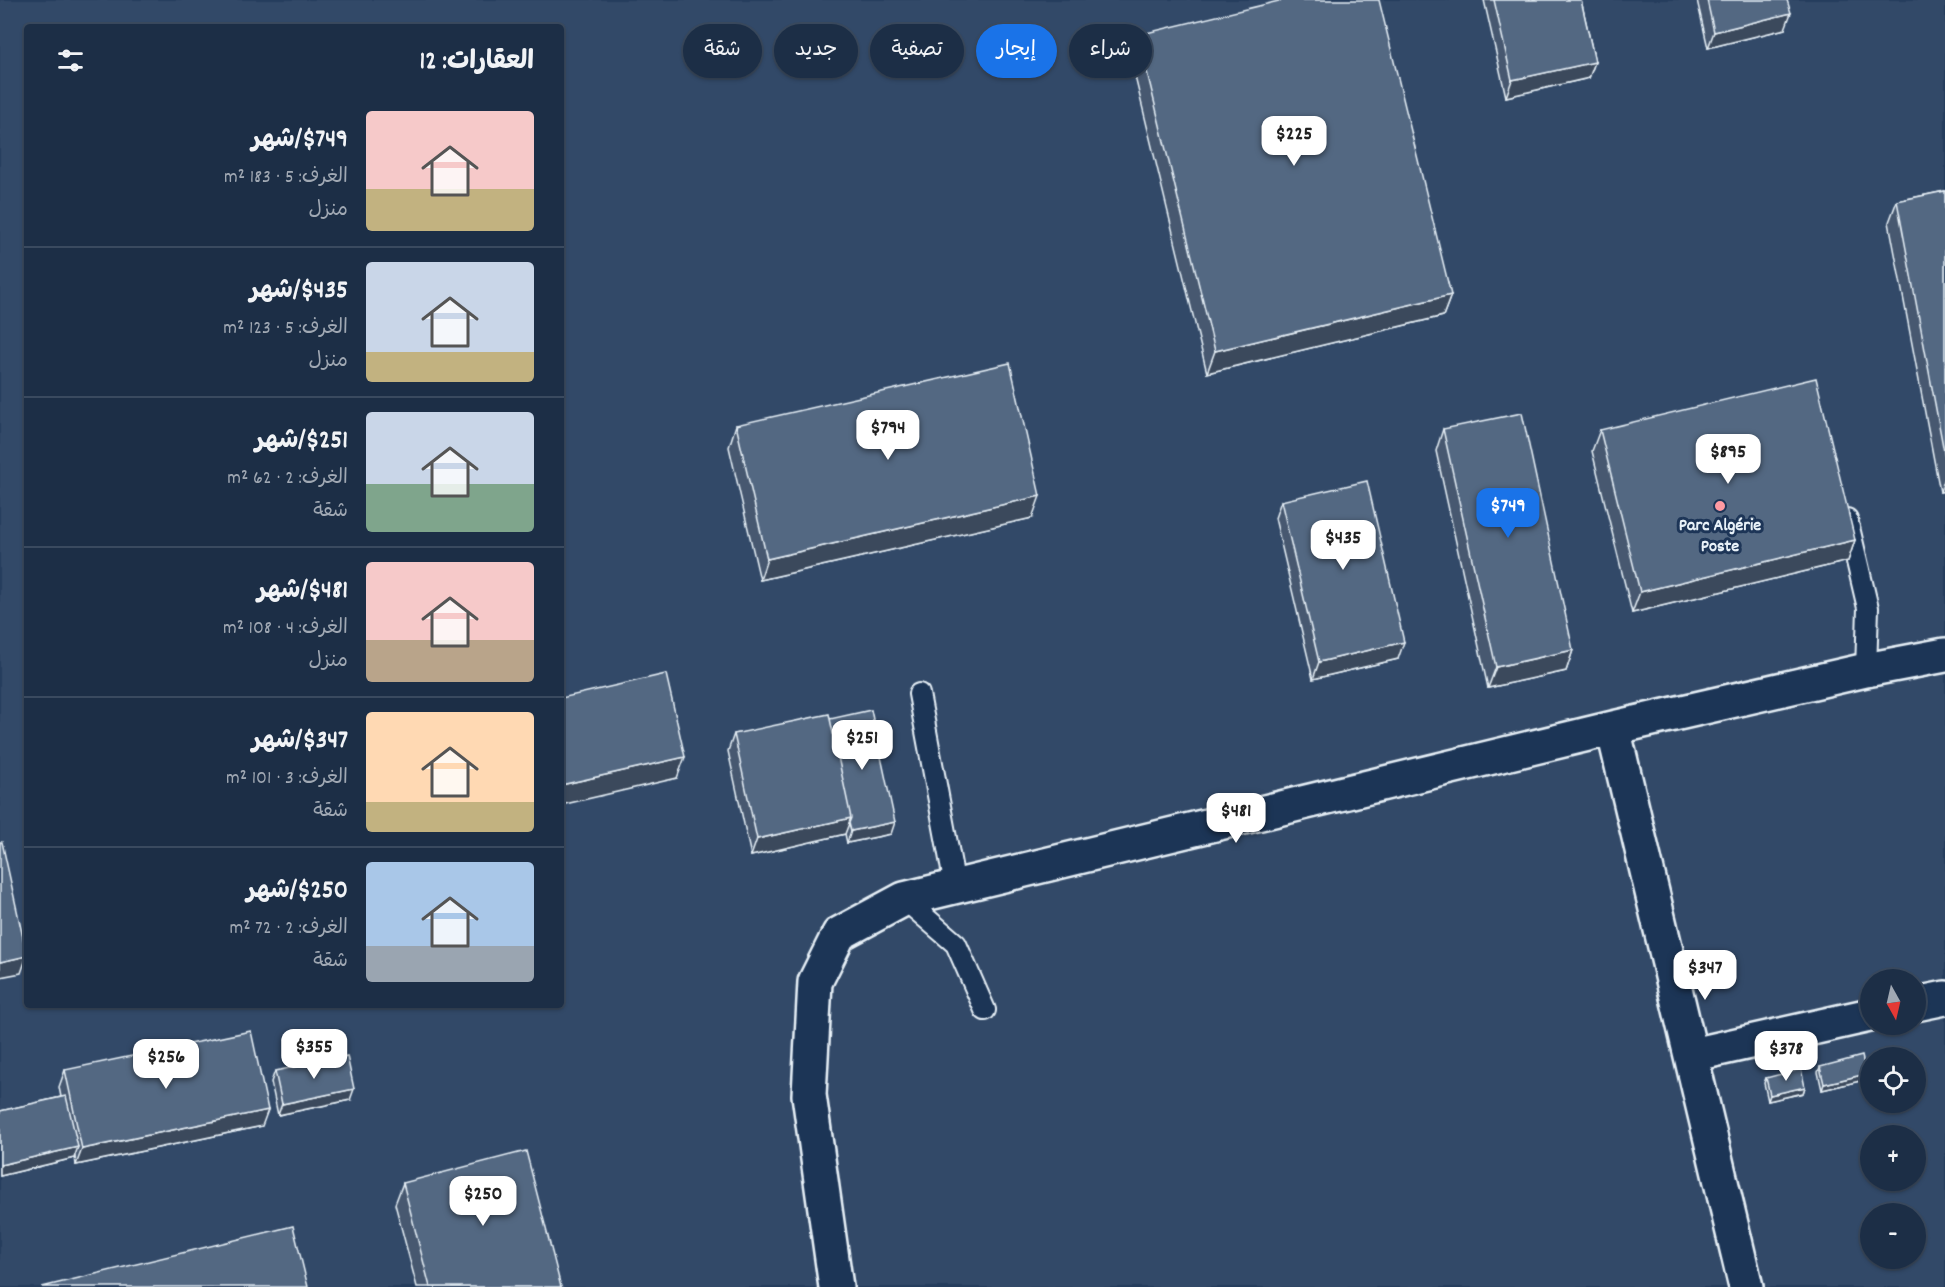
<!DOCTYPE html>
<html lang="ar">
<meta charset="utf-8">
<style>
:root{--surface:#1c2e46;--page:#25364d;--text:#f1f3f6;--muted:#a0a8b3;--line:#3a4a5f;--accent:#1a73e8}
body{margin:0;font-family:Dekko,"Playpen Sans Arabic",sans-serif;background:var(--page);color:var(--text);direction:rtl;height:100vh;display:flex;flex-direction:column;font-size:22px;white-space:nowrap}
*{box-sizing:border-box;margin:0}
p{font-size:20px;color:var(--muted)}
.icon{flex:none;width:33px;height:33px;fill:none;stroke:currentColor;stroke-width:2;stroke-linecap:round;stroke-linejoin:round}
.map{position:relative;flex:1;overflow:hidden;direction:ltr}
.side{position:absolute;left:24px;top:24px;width:540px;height:984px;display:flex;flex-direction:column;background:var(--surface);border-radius:6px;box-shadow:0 2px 4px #0004,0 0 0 2px var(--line);direction:rtl}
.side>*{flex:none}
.top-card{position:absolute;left:582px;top:24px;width:570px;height:54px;direction:rtl;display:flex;gap:12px}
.needle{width:39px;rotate:172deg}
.tools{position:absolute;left:1860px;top:969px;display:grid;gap:12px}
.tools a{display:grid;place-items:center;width:66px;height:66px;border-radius:50%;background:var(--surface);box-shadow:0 2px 4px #0004,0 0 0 2px var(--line);font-size:30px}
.price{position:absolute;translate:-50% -51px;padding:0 14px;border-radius:12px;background:#fff;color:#222;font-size:20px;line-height:39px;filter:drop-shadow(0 2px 3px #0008)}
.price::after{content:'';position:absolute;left:50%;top:36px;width:18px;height:14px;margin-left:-9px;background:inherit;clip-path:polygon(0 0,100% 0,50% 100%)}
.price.active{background:var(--accent);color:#fff}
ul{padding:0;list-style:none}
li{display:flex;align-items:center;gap:18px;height:150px;padding:0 30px}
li+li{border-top:2px solid var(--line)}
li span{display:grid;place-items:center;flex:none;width:168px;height:120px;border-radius:6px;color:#555}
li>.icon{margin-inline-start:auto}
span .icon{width:72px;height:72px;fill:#fffc;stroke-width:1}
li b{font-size:26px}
h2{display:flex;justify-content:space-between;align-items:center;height:72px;padding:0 30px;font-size:26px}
.tag{padding:0 21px;border-radius:27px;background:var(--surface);box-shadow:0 2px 4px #0004,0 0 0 2px var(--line);font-size:21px;line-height:54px}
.tag.active{background:var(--accent);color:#fff}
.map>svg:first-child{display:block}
</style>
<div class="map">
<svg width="1945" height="1287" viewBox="0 0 1945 1287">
<rect width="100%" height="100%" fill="#253d5d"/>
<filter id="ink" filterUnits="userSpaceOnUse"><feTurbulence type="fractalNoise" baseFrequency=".0167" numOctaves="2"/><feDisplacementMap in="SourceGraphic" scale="12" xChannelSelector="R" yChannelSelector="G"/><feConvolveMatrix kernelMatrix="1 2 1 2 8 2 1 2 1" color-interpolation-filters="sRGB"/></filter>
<g filter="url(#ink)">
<path fill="#334a68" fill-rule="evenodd" d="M0,0h1945v1287h-1945zM27,27h534v978h-534zM1870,980h46v44h-46zM1870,1058h46v44h-46zM1870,1136h46v44h-46zM1870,1214h46v44h-46z"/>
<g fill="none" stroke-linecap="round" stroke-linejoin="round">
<g stroke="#e8f1f8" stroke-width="24">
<path id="service" d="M1847,519l21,89 -2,62
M919,694l36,192
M904,899l52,45 29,66"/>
</g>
<g stroke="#e8f1f8" stroke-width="38">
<path id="minor" d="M1613,728l133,559
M1916,1004l29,-6
M1692,1055l178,-40
M836,1287l-27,-192 6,-113 24,-48 65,-35 709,-171 253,-58 79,-15"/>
</g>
<use href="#service" stroke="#1d3557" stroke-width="20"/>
<use href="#minor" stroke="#1d3557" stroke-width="33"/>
</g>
<path fill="#475970" stroke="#e8f1f8" stroke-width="1.5" d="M1484,0h97l14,62 -6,16 -83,19z
M1697,0h90l-2,29 -77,19z
M1138,35l313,260 -8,21 -236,57 -77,-317z
M1945,191v300l-5,1 -51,-270 8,-21z
M736,425l296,93 -272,62 -31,-133z
M1443,429l130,221 -7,21 -78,17 -52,-237z
M1600,430l255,110 -7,21 -216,52 -40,-162z
M1281,501l117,158 -85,20 -38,-161z
M830,719l61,115 -44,9 -2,-9 -94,22 -23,-105 6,-17z
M1820,1067l44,13 -42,10 -4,-18z
M65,1070l197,56 -186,39 -1,-8 -1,1 -74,18v-65l61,-14 -2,-10z
M275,1071l75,29 -72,15 -7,-33z
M1766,1078l39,9 -2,6 -35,8 -4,-18z
M403,1183l158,104h-144l-22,-83z"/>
<path fill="#3a485b" stroke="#e8f1f8" stroke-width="1.5" d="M1791,13l-6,16 -77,19 6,-16z
M1595,62l-6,16 -83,19 6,-17z
M1451,295l-8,21 -236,57 8,-22z
M1945,478v13l-5,1z
M1040,496l-8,22 -272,62 7,-21z
M1855,540l-7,21 -216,52 8,-21z
M1404,642l-6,17 -85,20 6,-17z
M1573,650l-7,21 -78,17 8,-21z
M685,757l-8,21 -116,27v-20z
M851,818l-6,16 -94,22 6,-17z
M895,822l-4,12 -44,9 4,-12z
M27,956l-6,17 -21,4v-15z
M1866,1074l-2,6 -42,10 2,-6z
M1805,1087l-2,6 -35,8 2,-6z
M354,1089l-4,11 -72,15 4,-11z
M268,1110l-6,16 -186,39 6,-16z
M78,1147l-4,11 -74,18v-11z"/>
<path fill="#536782" stroke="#e8f1f8" stroke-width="1.5" d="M1283,0h96l72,295 -236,56 -77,-316z
M1494,0h87l14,62 -83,18z
M1707,0h80l4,13 -77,19z
M1945,191v266l-48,-256z
M1010,363l30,133 -273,63 -31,-134z
M1816,378l39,162 -215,52 -40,-162z
M1522,413l51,237 -77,17 -53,-238z
M1367,481l37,161 -85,20 -38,-161z
M666,674l19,83 -124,28v-87z
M871,710l24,112 -44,9 -2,-8 2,-5 -21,-99z
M829,714l22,104 -94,21 -23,-105z
M0,842h2l25,114 -27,6z
M251,1031l17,79 -186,39 -17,-79z
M347,1056l7,33 -72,15 -7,-33z
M1862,1056l4,18 -42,10 -4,-17z
M1801,1069l4,18 -35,8 -4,-17z
M66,1096l12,51 -78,18v-54z
M526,1151l35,136h-131l-27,-104z
M293,1226l15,61h-266z"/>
</g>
<circle fill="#ff9aa2" stroke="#1d3557" stroke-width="2" cx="1720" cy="506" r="6"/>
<g text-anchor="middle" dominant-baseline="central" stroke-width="6" stroke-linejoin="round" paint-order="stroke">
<g font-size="18" font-weight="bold" fill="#e8f1f8" stroke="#1d3557">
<text x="1720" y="526">Parc Algérie<tspan x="1720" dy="21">Poste</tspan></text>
</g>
</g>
</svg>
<div class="tools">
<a><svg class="needle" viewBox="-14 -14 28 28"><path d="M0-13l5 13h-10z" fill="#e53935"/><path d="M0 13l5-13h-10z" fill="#a0a8b3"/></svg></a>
<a><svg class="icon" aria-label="locate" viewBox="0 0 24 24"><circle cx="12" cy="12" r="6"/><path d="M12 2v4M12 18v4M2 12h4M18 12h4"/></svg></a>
<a>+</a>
<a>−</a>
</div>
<b class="price" style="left:1294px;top:167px">$225</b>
<b class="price" style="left:888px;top:461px">$794</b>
<b class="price" style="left:1728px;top:485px">$895</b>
<b class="price active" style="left:1508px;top:539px">$749</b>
<b class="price" style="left:1343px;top:571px">$435</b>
<b class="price" style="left:862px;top:771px">$251</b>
<b class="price" style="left:1236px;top:844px">$481</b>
<b class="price" style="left:1705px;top:1001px">$347</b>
<b class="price" style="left:314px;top:1080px">$355</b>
<b class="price" style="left:1786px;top:1082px">$378</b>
<b class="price" style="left:166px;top:1090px">$256</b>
<b class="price" style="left:483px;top:1227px">$250</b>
<div class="top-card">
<a class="tag">شراء</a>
<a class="tag active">إيجار</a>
<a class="tag">تصفية</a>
<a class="tag">جديد</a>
<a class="tag">شقة</a>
</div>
<section class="side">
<h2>العقارات: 12<svg class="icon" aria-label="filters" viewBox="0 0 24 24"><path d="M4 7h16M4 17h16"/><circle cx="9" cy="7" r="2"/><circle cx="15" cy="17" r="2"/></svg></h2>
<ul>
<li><span style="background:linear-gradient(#f6c9c9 65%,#c2b280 0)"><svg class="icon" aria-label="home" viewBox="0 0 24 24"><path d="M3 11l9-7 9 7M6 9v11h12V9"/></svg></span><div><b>$749/شهر</b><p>الغرف: 5 · 183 m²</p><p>منزل</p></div></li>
<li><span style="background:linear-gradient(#c9d6e8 75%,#c2b280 0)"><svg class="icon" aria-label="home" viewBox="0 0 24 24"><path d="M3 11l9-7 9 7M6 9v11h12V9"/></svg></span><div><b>$435/شهر</b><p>الغرف: 5 · 123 m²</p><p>منزل</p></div></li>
<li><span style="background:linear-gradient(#c9d6e8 60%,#7fa58c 0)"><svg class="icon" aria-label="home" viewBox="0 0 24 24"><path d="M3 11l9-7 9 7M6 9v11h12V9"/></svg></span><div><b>$251/شهر</b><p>الغرف: 2 · 62 m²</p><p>شقة</p></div></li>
<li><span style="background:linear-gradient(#f6c9c9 65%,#b9a48a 0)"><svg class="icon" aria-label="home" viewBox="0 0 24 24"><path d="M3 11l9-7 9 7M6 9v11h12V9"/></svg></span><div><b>$481/شهر</b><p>الغرف: 4 · 108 m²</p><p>منزل</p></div></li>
<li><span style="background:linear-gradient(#ffd9b3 75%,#c2b280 0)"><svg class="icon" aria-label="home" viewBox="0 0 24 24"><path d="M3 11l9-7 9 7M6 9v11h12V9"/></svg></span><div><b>$347/شهر</b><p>الغرف: 3 · 101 m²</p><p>شقة</p></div></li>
<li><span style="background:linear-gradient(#a9c7e8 70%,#9aa5b1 0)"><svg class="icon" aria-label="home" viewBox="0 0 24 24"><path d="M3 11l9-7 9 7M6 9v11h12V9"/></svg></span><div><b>$250/شهر</b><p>الغرف: 2 · 72 m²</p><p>شقة</p></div></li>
</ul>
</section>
</div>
